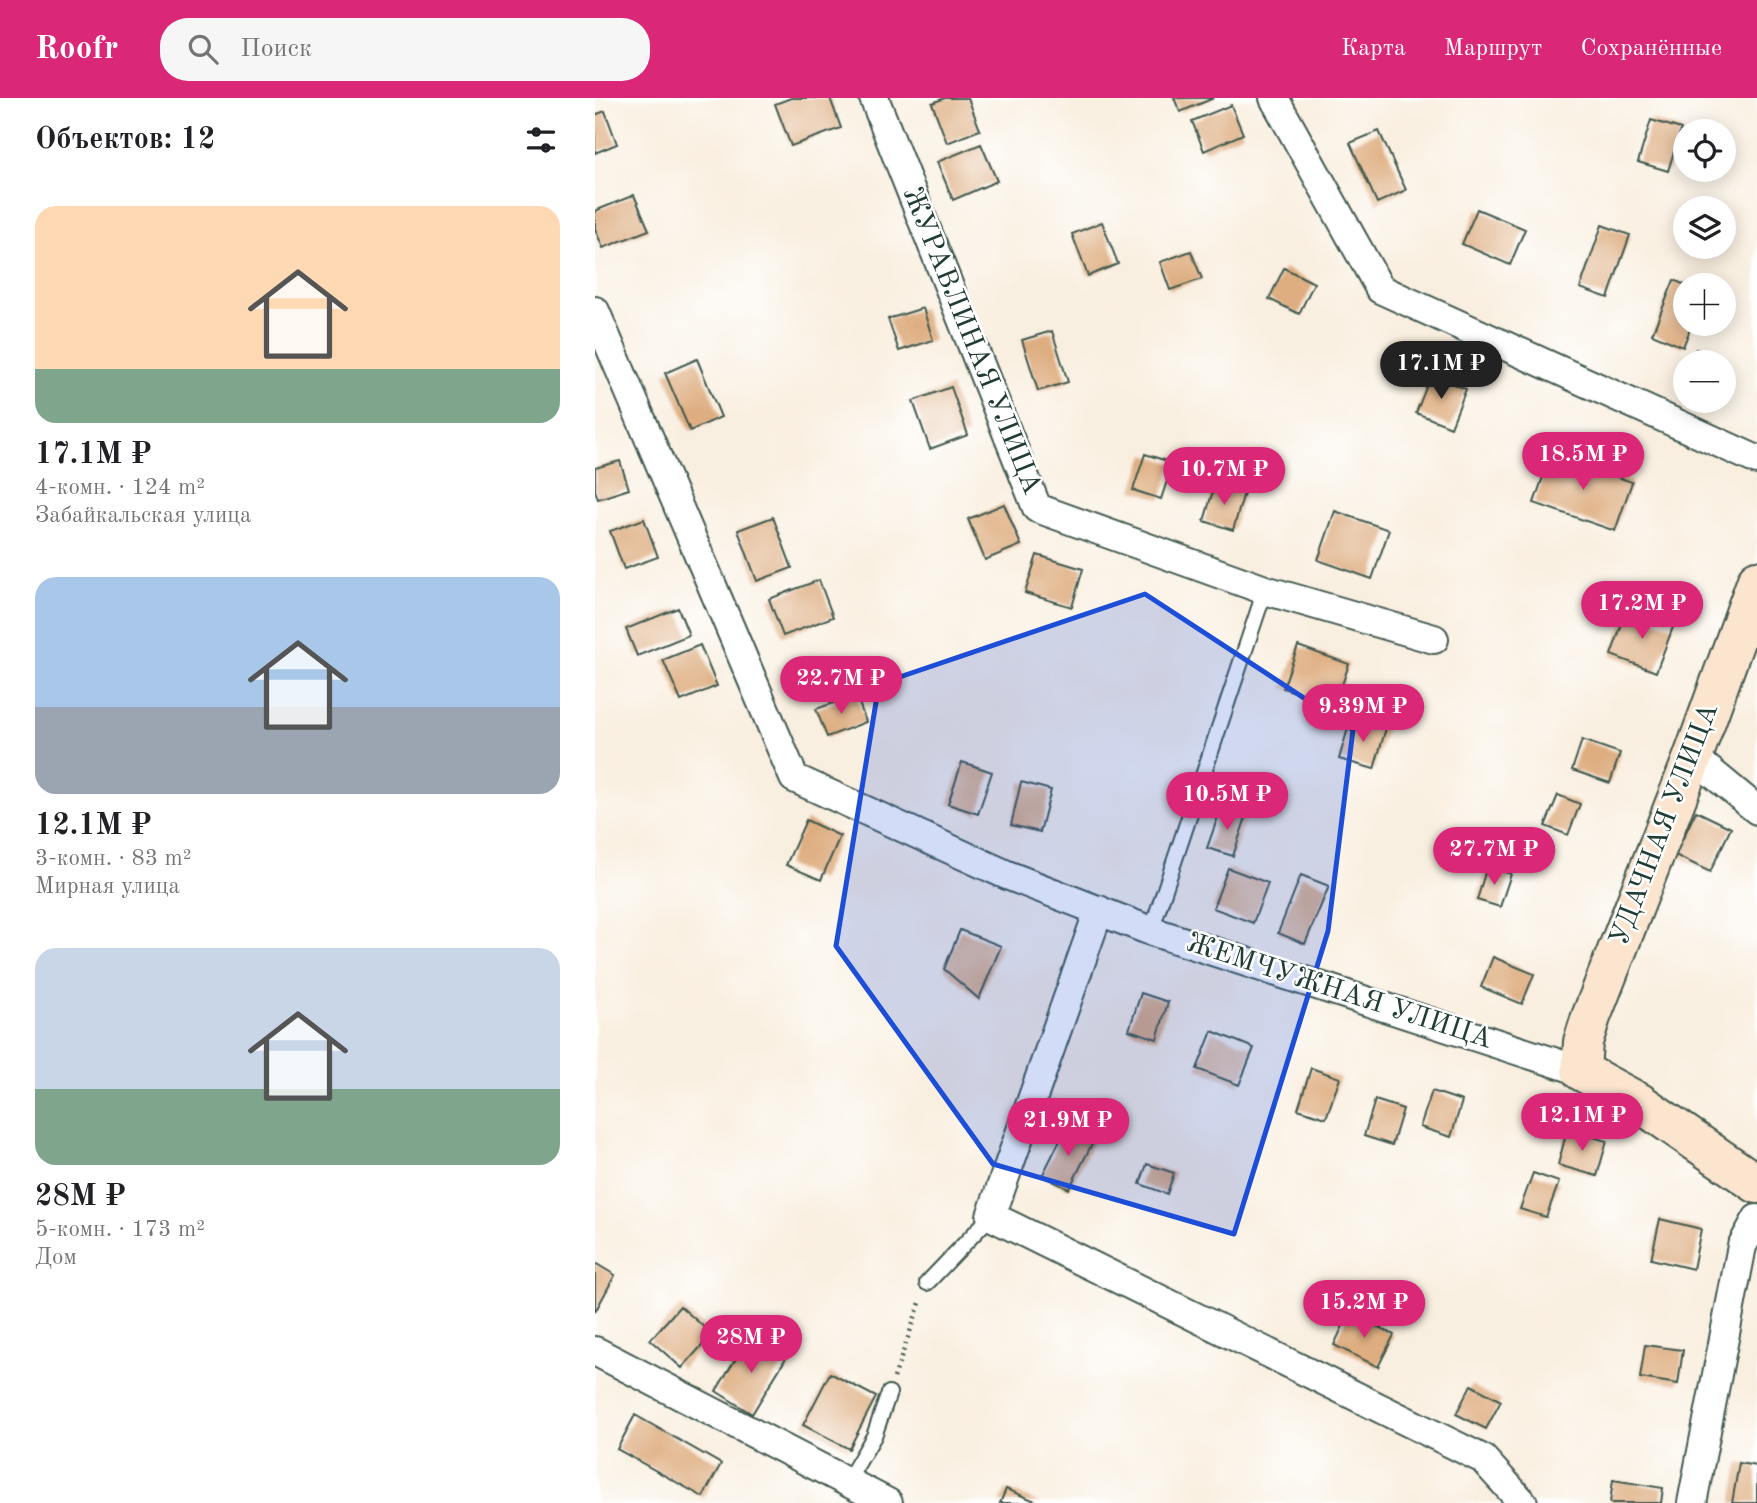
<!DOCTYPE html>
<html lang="ru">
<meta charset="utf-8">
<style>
:root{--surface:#fff;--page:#f6f6f6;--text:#202124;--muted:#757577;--accent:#db2777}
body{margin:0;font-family:"Old Standard TT",serif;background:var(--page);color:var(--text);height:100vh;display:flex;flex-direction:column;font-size:26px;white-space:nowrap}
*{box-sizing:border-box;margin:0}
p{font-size:23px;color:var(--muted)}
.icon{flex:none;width:38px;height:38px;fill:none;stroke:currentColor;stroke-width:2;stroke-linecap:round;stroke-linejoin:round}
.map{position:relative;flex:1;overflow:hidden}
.drawer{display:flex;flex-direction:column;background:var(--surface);width:595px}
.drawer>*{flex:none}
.controls{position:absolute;left:1078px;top:21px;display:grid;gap:14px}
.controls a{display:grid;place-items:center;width:63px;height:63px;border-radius:50%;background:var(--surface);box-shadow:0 4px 18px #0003;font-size:35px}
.price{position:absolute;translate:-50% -60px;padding:0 16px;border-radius:24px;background:var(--accent);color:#fff;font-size:23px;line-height:46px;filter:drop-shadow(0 2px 4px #0008)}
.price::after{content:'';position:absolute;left:50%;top:42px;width:21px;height:16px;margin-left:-10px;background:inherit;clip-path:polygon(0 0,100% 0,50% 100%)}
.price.current{background:#222;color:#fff}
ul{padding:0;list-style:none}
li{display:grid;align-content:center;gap:14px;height:371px;padding:0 35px}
li span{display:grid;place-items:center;height:217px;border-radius:21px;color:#555}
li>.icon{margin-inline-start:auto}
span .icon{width:126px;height:126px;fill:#fffc;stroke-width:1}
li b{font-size:30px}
h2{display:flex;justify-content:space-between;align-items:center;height:84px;padding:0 35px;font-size:30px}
header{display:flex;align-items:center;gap:42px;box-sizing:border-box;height:98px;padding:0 35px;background:var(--accent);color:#fff}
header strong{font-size:33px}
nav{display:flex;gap:38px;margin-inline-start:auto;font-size:24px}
.search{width:490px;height:63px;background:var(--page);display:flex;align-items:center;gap:18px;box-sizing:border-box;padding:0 24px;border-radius:28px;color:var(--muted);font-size:26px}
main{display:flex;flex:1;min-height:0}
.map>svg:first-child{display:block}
</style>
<header>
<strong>Roofr</strong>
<div class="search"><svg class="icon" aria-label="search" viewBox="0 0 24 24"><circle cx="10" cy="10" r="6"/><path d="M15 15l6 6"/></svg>Поиск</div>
<nav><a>Карта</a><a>Маршрут</a><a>Сохранённые</a></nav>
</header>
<main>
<section class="drawer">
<h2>Объектов: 12<svg class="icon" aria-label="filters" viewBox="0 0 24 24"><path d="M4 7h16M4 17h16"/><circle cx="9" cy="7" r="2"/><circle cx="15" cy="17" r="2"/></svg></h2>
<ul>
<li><span style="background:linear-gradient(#ffd9b3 75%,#7fa58c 0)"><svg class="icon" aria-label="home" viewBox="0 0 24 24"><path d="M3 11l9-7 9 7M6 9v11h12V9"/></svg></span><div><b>17.1M ₽</b><p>4-комн. · 124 m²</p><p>Забайкальская улица</p></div></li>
<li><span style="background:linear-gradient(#a9c7e8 60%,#9aa5b1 0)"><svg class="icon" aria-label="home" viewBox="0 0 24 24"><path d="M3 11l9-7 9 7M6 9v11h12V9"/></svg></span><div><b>12.1M ₽</b><p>3-комн. · 83 m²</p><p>Мирная улица</p></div></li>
<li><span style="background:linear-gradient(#c9d6e8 65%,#7fa58c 0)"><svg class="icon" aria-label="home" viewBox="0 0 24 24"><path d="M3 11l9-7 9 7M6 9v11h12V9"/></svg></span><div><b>28M ₽</b><p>5-комн. · 173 m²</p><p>Дом</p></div></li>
</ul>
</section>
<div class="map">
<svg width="1162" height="1405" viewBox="0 0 1162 1405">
<rect width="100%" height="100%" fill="#fff"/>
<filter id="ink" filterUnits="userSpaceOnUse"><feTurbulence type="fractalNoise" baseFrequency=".0143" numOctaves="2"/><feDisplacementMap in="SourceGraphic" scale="14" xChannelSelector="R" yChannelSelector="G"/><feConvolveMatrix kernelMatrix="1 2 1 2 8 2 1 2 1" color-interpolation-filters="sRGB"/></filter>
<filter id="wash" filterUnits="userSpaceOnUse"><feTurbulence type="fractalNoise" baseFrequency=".00686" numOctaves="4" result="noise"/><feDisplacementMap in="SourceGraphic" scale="28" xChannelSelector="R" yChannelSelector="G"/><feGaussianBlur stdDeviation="1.57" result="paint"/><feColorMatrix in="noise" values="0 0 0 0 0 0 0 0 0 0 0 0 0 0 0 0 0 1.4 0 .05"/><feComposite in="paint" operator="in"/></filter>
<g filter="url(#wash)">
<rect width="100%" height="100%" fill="#f9efe0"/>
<g id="blocks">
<path fill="#dead80" d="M196,0h39l11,30 -50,18 -16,-42z
M350,0h23l12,32 -33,13 -15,-40z
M579,0h40l-34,14z
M636,7l12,29 -39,17 -12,-30z
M10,13l12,33 -22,9v-38z
M1056,22l30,9 -13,42 -30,-9z
M784,33l27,59 -29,13 -27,-60z
M386,46l16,37 -44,19 -16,-38z
M39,97l15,35 -46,18 -8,-19v-18z
M882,111l48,20 -15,36 -48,-21z
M507,124l16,42 -30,12 -16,-42z
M1007,127l28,10 -22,63 -28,-10z
M596,153l11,28 -32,11 -10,-28z
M689,170l30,15 -15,31 -30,-15z
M1079,182l11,5v39h7l-9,23 -31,-13z
M328,210l10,32 -34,11 -11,-32z
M457,233l16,51 -30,9 -16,-51z
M1101,251l27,9 -2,4h-29z
M102,261l24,58 -31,14 -25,-58z
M836,277l35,14 -15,38 -35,-14z
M356,289l17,48 -38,14 -17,-48z
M550,356l28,9 -12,36 -28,-9z
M956,356l81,28 -17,49 -81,-28z
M25,363l9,28 -31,10 -3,-9v-22z
M620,386l29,9 -11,37 -29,-9z
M409,406l17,41 -36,15 -17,-41z
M740,413l54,19 -17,49 -54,-19z
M178,419l19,51 -35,13 -19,-51z
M49,421l14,38 -34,12 -14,-38z
M442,457l46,14 -11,38 -47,-14z
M224,482l14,37 -50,19 -14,-37z
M83,510l11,27 -52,21 -11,-27z
M1032,512l46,17 -17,45 -45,-17z
M105,547l17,41 -36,15 -18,-41z
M703,548l51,18 -14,42 -52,-18z
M261,597l10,27 -39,15 -11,-28z
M756,620l35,10 -12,41 -35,-10z
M987,642l38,13 -10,30 -38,-13z
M367,664l30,10 -14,42 -30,-10z
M426,684l30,8 -11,42 -29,-7z
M963,697l22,9 -12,31 -23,-9z
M626,710l25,9 -13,39 -26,-8z
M1101,713l35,17 -21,44 -35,-17z
M211,722l34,16 -19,44 -35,-15z
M892,768l24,8 -11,33 -23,-7z
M633,770l40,15 -15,40 -40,-15z
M706,777l28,11 -24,58 -27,-11z
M365,832l41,16 -22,53 -35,-30z
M898,859l41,17 -12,30 -41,-17z
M546,895l27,9 -11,37 -28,-9z
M617,933l42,17 -15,37 -42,-16z
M716,970l29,10 -14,40 -28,-9z
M837,993l30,10 -11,36 -31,-10z
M780,1002l28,9 -11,36 -28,-9z
M472,1028l27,14 -25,49 -27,-13z
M972,1032l40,11 -10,35 -39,-11z
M552,1066l27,9 -7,21 -27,-10z
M938,1075l26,9 -13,35 -26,-8z
M1065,1121l41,10 -8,40 -42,-10z
M0,1165l20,12 -20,37z
M85,1208l32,28 -30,34 -32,-28z
M754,1215l45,22 -16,32 -44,-22z
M155,1238l36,22 -34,56 -36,-23z
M1050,1247l38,5 -5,34 -38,-6z
M235,1275l46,24 -27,52 -46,-24z
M876,1287l30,16 -15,28 -30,-15z
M40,1317l86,49 -18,33 -86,-48z
M1144,1365l18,3v37h-25z
M1018,1382l50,8 -2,15h-51z
M411,1391l34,14h-40z"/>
</g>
</g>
<g filter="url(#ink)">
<use href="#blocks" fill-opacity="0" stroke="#40584e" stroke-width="2"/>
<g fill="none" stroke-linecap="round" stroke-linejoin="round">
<g stroke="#40584e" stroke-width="18">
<path id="lane" d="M556,833l114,-341
M332,1185l64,-67
M252,1384l27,-46 15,-43"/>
</g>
<g stroke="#40584e" stroke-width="32">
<path id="street" d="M279,0l163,410 228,82 169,49
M679,0l106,191 377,171
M0,213l199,467 213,97 144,56 430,140
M1098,659l64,53
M504,812l-108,306 492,243 40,44
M0,1253l293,152
M1097,1405l50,-257 15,-27"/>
</g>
<g stroke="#40584e" stroke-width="42">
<path id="secondary" d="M1162,482l-64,177 -102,260 -8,25 -2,29 59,32 117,81"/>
</g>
<path stroke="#40584e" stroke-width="4.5" stroke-dasharray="2 5" stroke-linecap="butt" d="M299,1280l27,-78"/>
<use href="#lane" stroke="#fff" stroke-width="14"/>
<use href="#street" stroke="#fff" stroke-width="28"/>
<use href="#secondary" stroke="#fce5cf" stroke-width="38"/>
</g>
</g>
<path fill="#1d4ed8" fill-opacity="0.2" stroke="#1d4ed8" stroke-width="5" stroke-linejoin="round" d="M550,496l208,136 -25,201 -94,303 -241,-70 -157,-218 43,-262z"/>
<g text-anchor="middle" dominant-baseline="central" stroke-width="5" stroke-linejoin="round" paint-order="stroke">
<g font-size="28" fill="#1f3d34" stroke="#fff">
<text transform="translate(376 243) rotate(68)">ЖУРАВЛИНАЯ УЛИЦА</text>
<text transform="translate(1070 727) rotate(-69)">УДАЧНАЯ УЛИЦА</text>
<text transform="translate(744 894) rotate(18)">ЖЕМЧУЖНАЯ УЛИЦА</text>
</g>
</g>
</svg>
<div class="controls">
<a><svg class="icon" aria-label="locate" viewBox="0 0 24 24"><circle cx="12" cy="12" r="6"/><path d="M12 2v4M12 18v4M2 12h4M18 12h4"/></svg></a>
<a><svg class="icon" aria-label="layers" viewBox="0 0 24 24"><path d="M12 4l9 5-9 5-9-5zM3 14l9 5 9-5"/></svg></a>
<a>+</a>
<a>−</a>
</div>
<b class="price current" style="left:846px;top:303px">17.1M ₽</b>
<b class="price" style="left:988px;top:394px">18.5M ₽</b>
<b class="price" style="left:629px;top:409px">10.7M ₽</b>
<b class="price" style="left:1047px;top:543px">17.2M ₽</b>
<b class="price" style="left:246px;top:618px">22.7M ₽</b>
<b class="price" style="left:768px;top:646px">9.39M ₽</b>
<b class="price" style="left:632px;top:734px">10.5M ₽</b>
<b class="price" style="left:899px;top:789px">27.7M ₽</b>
<b class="price" style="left:987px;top:1055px">12.1M ₽</b>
<b class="price" style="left:473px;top:1060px">21.9M ₽</b>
<b class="price" style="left:769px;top:1242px">15.2M ₽</b>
<b class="price" style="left:156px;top:1277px">28M ₽</b>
</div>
</main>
